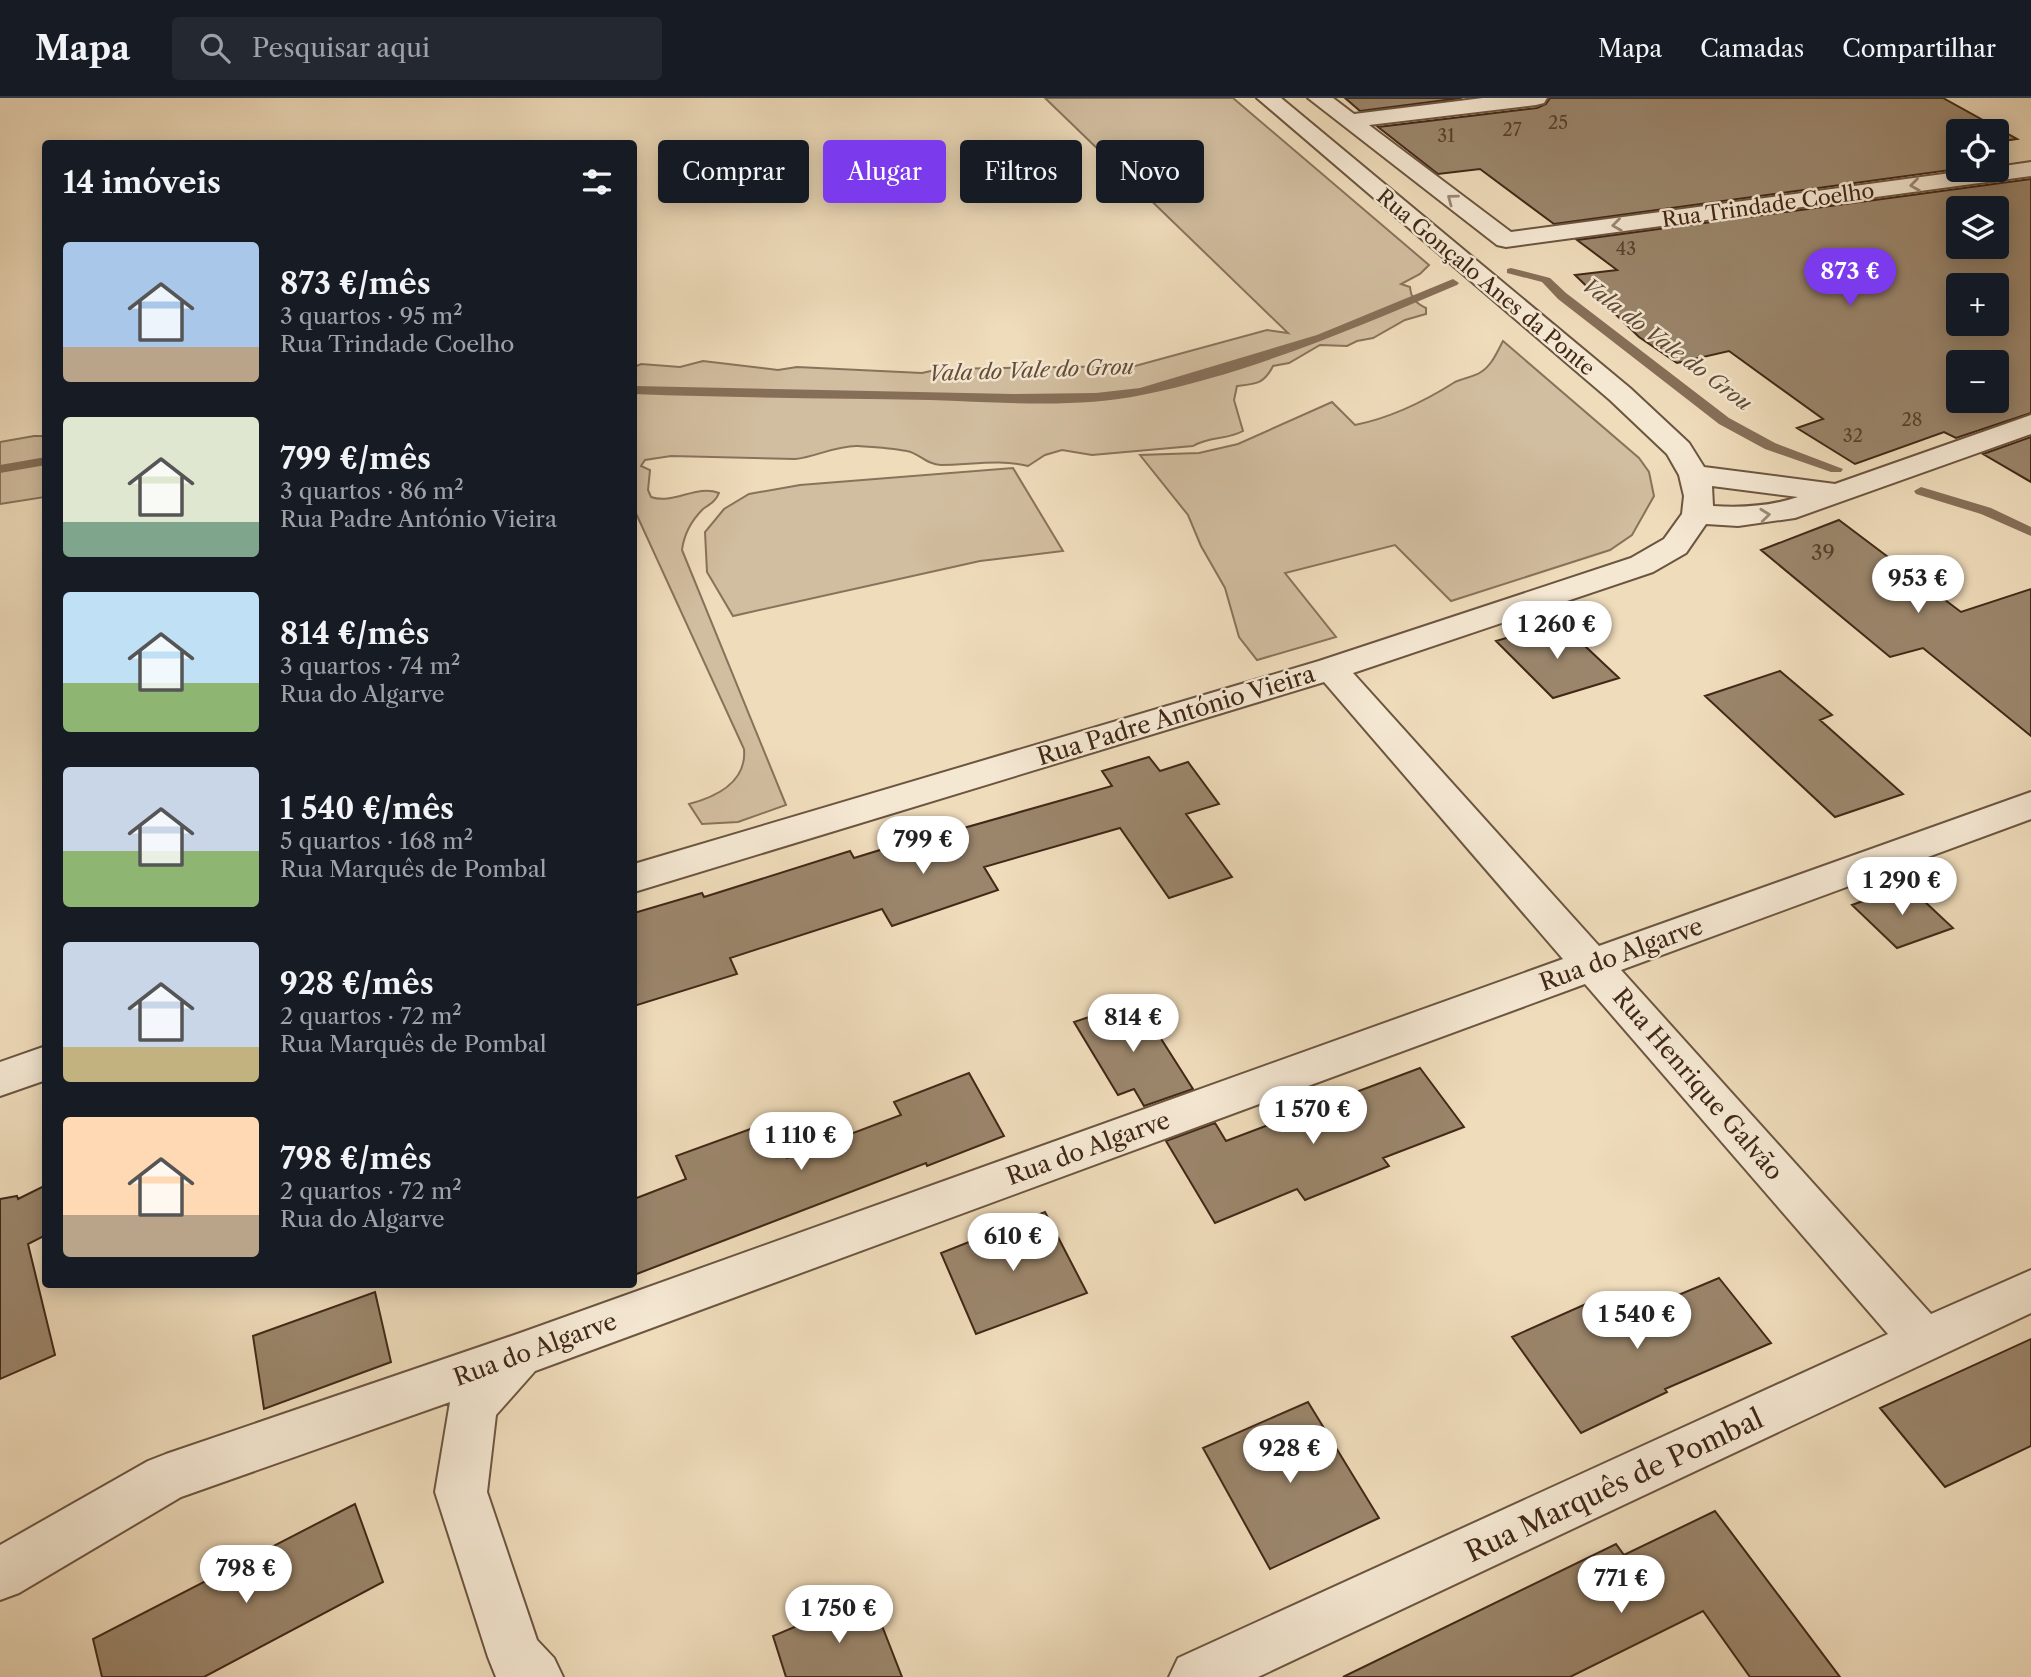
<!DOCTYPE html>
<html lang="pt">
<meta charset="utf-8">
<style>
:root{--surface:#171b24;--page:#242831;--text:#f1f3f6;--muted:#9ea1a6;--line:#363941;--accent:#7c3aed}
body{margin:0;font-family:"Libre Caslon Text",serif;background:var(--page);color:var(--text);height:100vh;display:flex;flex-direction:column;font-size:26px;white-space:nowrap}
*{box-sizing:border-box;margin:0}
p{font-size:23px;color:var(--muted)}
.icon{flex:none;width:38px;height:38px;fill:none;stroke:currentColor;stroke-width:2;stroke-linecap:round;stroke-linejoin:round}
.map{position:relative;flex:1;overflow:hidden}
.side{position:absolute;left:42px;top:42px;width:595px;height:1148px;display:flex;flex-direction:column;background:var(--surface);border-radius:7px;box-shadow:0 4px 18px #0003}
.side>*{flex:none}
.hud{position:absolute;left:658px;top:42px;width:665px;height:63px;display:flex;gap:14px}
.tools{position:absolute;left:1946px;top:21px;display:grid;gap:14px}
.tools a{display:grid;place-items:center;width:63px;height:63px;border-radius:7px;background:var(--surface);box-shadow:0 4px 18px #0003;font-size:35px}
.price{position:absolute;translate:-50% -60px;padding:0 16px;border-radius:24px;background:#fff;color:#222;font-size:23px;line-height:46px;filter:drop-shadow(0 2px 4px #0008)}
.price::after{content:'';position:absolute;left:50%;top:42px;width:21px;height:16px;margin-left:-10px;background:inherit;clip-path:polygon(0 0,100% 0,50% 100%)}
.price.active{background:var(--accent);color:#fff}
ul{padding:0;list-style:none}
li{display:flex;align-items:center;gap:21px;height:175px;padding:0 21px}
li span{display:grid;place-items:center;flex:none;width:196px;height:140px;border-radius:7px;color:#555}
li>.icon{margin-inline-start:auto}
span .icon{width:84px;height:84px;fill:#fffc;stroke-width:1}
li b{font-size:30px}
h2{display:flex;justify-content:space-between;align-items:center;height:84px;padding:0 21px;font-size:30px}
.pill{padding:0 24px;border-radius:7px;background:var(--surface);box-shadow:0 4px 18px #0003;font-size:24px;line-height:63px}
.pill.active{background:var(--accent);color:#fff}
header{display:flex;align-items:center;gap:42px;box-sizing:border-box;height:98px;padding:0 35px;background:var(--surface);border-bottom:2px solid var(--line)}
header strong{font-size:33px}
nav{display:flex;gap:38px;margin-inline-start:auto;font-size:24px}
.search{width:490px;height:63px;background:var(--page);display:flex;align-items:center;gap:18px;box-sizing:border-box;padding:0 24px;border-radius:7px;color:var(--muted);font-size:26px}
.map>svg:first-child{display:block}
</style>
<header>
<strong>Mapa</strong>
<div class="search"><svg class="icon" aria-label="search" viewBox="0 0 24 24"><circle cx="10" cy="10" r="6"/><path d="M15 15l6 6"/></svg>Pesquisar aqui</div>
<nav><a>Mapa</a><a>Camadas</a><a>Compartilhar</a></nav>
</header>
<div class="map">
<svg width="2031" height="1579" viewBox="0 0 2031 1579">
<rect width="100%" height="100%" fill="#efdcbb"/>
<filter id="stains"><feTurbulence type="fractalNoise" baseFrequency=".00286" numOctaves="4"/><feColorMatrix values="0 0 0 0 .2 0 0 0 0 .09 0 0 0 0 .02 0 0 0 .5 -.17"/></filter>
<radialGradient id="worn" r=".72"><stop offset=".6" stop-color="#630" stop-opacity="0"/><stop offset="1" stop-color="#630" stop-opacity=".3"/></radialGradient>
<path fill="#d1bd9f" stroke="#89725b" stroke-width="2" d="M1045,0h188l196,167 -9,9 -19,10 9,3c1,12 6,16 16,21v6l-21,6 -32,18 -16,3 -10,5 -27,-1 -31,18 -16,3c-9,18 -17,18 -36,20l-3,14 9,31c-16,9 -34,5 -50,15l-101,9 -30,-5 -17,5 -17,11c-28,-7 -58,-1 -87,-1 -14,0 -22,-12 -34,-14 -15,-3 -33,-4 -49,-5 -21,-1 -42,11 -63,13l-124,-3 -26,4 -4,6 9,4 -2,20 3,7c22,8 46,-13 68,-4 -3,8 -9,11 -16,16 -12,12 -19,25 -21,41l104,255 -48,17 -36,2 -13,-20c27,-7 58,-22 55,-55l-110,-240v-142l7,-3 39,3 23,-6 75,9 19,-3 125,6 18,-4 195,-3 132,-36 21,3z
M1503,243l136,117 10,14 5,24 -22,39 -22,15 -159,51 -56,-56 -110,28 51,64 -79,23 -18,-23 -14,-49 -24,-42 -13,-31 -48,-60 59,-2 39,-9 94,-42 23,23c35,-7 70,-24 100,-43 8,-4 19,-5 26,-10 11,-7 16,-20 22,-31z
M34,338h11v61l-45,7v-62z
M1013,370l50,83 -83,10 -247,55 -26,-44 -2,-40 19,-23 25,-15 51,-9z"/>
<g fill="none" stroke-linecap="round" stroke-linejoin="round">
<path fill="#866f58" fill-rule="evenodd" d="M1511,170l39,10 16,15 163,125 46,25 68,26 -2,3h-10l-66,-23 -46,-25 -161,-125 -16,-17 -35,-9v-4z
M1453,181l6,4 -2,2c-102,43 -206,88 -315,110 -66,14 -144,7 -212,5 -98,-2 -198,-2 -296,-6v-8l379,8 83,-1 44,-5 177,-53z
M46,359v8l-46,8v-8z
M1921,389l70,21 40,19v9l-50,-22 -65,-20 -2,-3z"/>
</g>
<path fill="#9b866c" stroke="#412817" stroke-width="2" fill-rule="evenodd" d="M1345,0h117l-102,13z
M1550,0h393l74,41 -20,3v-11h-39v38l-404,55 -74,-55 -42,5 -60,-47 159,-19 9,-4z
M2031,81v234l-75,25 -12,-6 -89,32 -58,-36 26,-9 -94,-68 -52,12 -38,-26 -64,-62 42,-5 -40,-30zM1958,110h39v39h-39zM1958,187h39v39h-39zM1958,264h39v39h-39z
M2031,339v45l-48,-28z
M1839,422l122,92 70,-23v147l-108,-88 -33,9 -129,-107z
M1551,527l10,9 8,-3 50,47 -66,20 -57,-57z
M1780,573l52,44 -12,5 83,74 -68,23 -130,-121z
M1149,659l11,14 28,-9 31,42 -33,10 46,63 -63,21 -49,-70 -136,39 14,23 -106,36 -10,-17 -152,49 7,16 -103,32v-93l68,-20 2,4 146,-46 4,7 104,-32 2,3 152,-43 -10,-15z
M1907,787l46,43 -56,20 -45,-43z
M1137,903l56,88 -49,17 -10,-17 -16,6 -44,-73z
M1420,970l44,59 -81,31 6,8 -84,34 -8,-11 -82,34 -49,-82 49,-18 11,18z
M969,975l35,63 -77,30 -1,-3 -292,112v-76l52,-20 -10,-23 94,-34 17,36 114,-43 -7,-13z
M46,1087v50l-18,9 27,111 -55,24v-180l17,-3 1,3z
M1045,1114l42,81 -111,41 -35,-81z
M1719,1180l52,65 -106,46 2,3 -86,41 -69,-96 85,-38 17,23z
M375,1194l16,70 -127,47 -11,-73z
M2031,1241v107l-86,41 -65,-79z
M1308,1304l71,116 -109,51 -67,-121z
M355,1406l28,78 -179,95h-102l-9,-38z
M1715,1413l125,166h-90l-47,-66 -133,66h-227l273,-133 8,11z
M870,1497l32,82h-116l-13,-41z"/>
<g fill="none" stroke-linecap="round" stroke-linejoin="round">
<g stroke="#6c5540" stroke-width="4">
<path id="minor" d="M1257,0h24l349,290 59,55 15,24 131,17 196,-69v19l-236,84 -57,8 -32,-2 -20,29 -33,19 -300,101 246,273 432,-154v27l-410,151 310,344 100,-44v43l-773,364h-89l9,-19 710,-324 -303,-350 -1050,387 -39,44 -9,77 50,148 17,18 9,19h-67l-8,-20 -53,-165 15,-90 -269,95 -162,96 -19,7v-55l148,-84 18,-7 357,-122 1040,-373 -239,-277 -690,210v-28l685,-203 312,-103 33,-19 18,-25 2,-18 -5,-21 -12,-21 -57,-54zM1712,388l86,11c-27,9 -55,11 -85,9z
M1308,0h25l21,16 129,-16h64l-3,5 -8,2 -167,20 142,107 462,-62h24v-3l34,-5v14l-525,71 -9,-2z
M46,948v34l-46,16v-34z"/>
</g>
<use href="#minor" fill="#f5e8d3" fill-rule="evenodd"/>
</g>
<defs><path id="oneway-chevron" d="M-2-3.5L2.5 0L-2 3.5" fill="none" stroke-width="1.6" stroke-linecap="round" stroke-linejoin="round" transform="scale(1.75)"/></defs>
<g stroke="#9b8875">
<use href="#oneway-chevron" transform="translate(1915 87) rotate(172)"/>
<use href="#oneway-chevron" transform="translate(1452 101) rotate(-143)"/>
<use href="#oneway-chevron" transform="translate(1617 127) rotate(172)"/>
<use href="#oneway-chevron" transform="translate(1765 417) rotate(-6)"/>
</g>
<g text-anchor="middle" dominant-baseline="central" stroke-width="5" stroke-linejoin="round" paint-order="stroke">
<g font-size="18" fill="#58402c">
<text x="1558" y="25">25</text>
<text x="1512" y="32">27</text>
<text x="1446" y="38">31</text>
<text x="1626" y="151">43</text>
<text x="1912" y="322">28</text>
<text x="1853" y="338">32</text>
</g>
<g font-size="21" fill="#412817" stroke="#f5e8d3">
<text transform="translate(1768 107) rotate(-8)">Rua Trindade Coelho</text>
<text transform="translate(1486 184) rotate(40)">Rua Gonçalo Anes da Ponte</text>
</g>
<g font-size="21" font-style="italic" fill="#644c37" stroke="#f5e8d3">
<text transform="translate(1667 246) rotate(37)">Vala do Vale do Grou</text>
<text transform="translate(1031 272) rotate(-2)">Vala do Vale do Grou</text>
</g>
<g font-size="21" fill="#58402c">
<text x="1823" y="454">39</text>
</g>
<g font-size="24" fill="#412817" stroke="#f5e8d3">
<text transform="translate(1176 617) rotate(-17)">Rua Padre António Vieira</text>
<text transform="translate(1621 856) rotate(-20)">Rua do Algarve</text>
<text transform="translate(1698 986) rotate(49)">Rua Henrique Galvão</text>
<text transform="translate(1088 1050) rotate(-20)">Rua do Algarve</text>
<text transform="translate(535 1251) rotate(-20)">Rua do Algarve</text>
</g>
<g font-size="28" fill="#412817" stroke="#f5e8d3">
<text transform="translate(1614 1387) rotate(-25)">Rua Marquês de Pombal</text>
</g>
</g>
<rect width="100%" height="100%" filter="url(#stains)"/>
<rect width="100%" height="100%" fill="url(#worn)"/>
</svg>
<div class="tools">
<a><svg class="icon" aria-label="locate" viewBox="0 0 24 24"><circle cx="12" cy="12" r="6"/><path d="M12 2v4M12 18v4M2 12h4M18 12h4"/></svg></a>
<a><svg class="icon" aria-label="layers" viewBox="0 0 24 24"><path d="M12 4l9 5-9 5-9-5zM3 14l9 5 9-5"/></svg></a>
<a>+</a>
<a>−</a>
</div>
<b class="price active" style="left:1850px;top:210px">873 €</b>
<b class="price" style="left:1918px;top:517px">953 €</b>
<b class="price" style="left:1557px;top:563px">1 260 €</b>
<b class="price" style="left:923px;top:778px">799 €</b>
<b class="price" style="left:1902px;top:819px">1 290 €</b>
<b class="price" style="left:1133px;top:956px">814 €</b>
<b class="price" style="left:1313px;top:1048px">1 570 €</b>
<b class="price" style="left:801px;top:1074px">1 110 €</b>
<b class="price" style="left:1013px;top:1175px">610 €</b>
<b class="price" style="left:1637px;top:1253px">1 540 €</b>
<b class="price" style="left:1290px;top:1387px">928 €</b>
<b class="price" style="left:246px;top:1507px">798 €</b>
<b class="price" style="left:1621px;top:1517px">771 €</b>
<b class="price" style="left:839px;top:1547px">1 750 €</b>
<div class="hud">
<a class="pill">Comprar</a>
<a class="pill active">Alugar</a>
<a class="pill">Filtros</a>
<a class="pill">Novo</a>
</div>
<section class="side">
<h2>14 imóveis<svg class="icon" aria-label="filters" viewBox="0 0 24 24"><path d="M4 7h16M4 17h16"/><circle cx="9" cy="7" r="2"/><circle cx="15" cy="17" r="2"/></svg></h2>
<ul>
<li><span style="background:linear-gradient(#a9c7e8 75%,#b9a48a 0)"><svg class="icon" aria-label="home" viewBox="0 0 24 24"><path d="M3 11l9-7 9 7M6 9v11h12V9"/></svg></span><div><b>873 €/mês</b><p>3 quartos · 95 m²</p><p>Rua Trindade Coelho</p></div></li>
<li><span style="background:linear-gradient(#dfe7d0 75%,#7fa58c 0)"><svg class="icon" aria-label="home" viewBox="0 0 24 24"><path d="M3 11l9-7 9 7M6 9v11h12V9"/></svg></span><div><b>799 €/mês</b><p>3 quartos · 86 m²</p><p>Rua Padre António Vieira</p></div></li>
<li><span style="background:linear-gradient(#bfe0f5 65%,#8fb573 0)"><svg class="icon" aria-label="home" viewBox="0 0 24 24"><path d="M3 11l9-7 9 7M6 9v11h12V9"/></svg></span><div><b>814 €/mês</b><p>3 quartos · 74 m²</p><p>Rua do Algarve</p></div></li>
<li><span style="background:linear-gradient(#c9d6e8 60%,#8fb573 0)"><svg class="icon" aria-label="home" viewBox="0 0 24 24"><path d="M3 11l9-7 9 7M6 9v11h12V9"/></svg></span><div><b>1 540 €/mês</b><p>5 quartos · 168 m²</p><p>Rua Marquês de Pombal</p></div></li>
<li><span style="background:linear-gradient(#c9d6e8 75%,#c2b280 0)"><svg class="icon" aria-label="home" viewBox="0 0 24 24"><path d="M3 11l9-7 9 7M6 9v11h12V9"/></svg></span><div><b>928 €/mês</b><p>2 quartos · 72 m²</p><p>Rua Marquês de Pombal</p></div></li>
<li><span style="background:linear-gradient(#ffd9b3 70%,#b9a48a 0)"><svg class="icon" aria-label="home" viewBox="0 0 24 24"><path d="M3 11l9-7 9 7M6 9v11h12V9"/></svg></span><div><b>798 €/mês</b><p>2 quartos · 72 m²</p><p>Rua do Algarve</p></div></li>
</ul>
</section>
</div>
